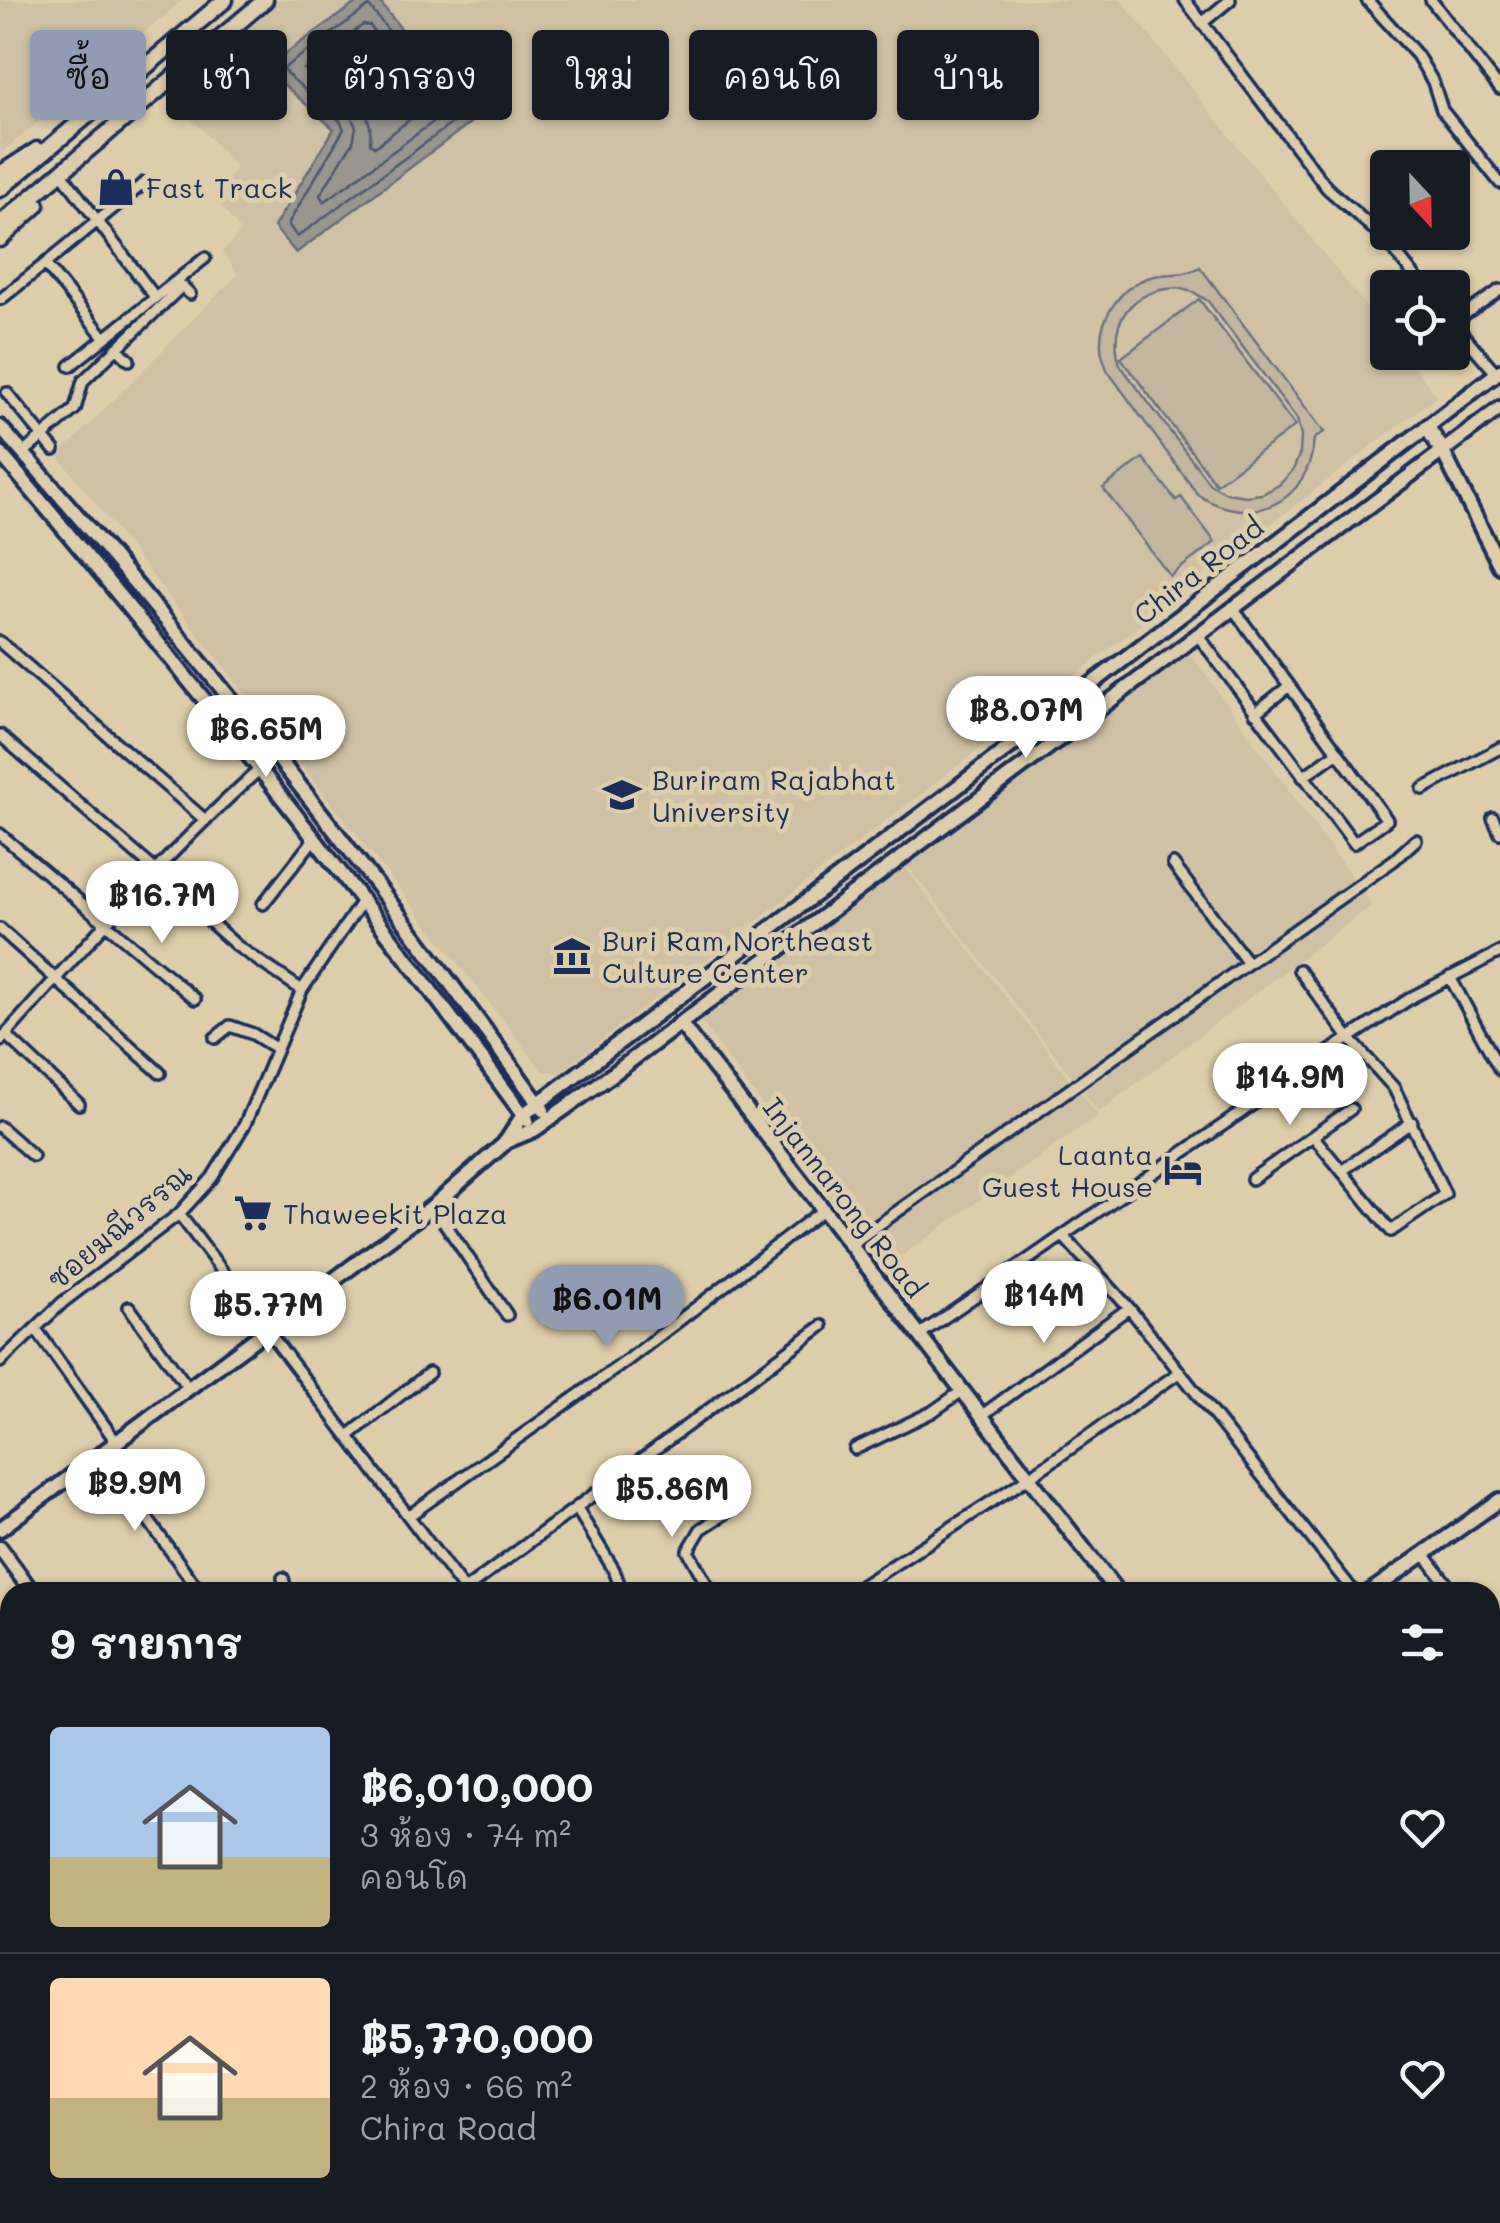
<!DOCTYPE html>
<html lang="th">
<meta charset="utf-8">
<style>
:root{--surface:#171b24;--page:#20242c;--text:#f1f3f6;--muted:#9ea1a6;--line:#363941;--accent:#919bb2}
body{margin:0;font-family:Mali,"Playpen Sans Thai",sans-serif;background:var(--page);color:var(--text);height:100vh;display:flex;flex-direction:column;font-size:38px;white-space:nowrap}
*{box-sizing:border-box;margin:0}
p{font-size:32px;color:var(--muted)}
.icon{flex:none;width:55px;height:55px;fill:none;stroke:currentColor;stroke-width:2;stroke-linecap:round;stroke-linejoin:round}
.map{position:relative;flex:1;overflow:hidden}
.details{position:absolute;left:0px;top:1582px;width:1500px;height:642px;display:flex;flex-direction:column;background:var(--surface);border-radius:30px 30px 0 0;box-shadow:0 2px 8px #0004}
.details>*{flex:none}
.guide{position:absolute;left:30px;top:30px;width:1440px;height:90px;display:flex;gap:20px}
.needle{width:65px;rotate:158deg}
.fabs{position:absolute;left:1370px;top:150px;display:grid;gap:20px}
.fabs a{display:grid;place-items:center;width:100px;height:100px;border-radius:10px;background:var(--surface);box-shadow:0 2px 8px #0004;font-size:50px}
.price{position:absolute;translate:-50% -85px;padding:0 22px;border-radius:35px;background:#fff;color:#222;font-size:32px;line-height:65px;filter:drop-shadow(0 2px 5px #0008)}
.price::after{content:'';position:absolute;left:50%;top:60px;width:30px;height:22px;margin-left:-15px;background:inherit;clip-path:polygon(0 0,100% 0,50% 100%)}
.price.active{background:var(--accent);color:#111}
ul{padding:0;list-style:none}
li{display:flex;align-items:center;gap:30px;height:250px;padding:0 50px}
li+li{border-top:2px solid var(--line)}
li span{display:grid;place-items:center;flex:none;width:280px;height:200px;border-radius:10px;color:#555}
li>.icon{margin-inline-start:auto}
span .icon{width:120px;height:120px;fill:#fffc;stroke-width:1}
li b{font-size:42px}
h2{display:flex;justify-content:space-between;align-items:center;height:120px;padding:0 50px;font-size:42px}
.pill{padding:0 35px;border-radius:10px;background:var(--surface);box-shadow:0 2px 8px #0004;font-size:35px;line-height:90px}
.pill.active{background:var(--accent);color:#111}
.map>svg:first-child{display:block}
</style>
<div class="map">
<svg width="1500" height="2223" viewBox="0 0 1500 2223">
<rect width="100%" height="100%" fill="#decdaa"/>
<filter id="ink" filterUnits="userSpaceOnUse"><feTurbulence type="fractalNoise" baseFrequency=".01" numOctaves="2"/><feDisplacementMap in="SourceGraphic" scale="20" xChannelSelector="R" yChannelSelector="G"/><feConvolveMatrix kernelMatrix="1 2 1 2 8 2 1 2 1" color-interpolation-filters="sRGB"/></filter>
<g filter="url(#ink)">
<path fill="#d0c1a4" d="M0,0h183l-183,154z
M275,0h846l266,333 1,19 15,1 34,43 -878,677 -16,-2 -485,-615 180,-182 -16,-22 19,-20 -26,-34 21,-31 -67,-73z
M1190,653l182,252 -273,207 -193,-248z
M904,866l194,249 -216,155 -182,-250z
M1490,2107l10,13v103h-242l12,-8h220z
M214,2215h71l-9,8h-52z"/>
<path fill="#c2b69f" stroke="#6e727e" stroke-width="2.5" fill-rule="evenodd" d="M1200,267l124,165 -10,7c-5,65 -62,90 -116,56l-91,-125c-2,-7 -6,-16 -6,-23 -2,-29 19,-59 46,-69 19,-7 36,0 53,-11zM1177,288l16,4 15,9 89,118 4,17 -1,17 -7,17 -14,15 -17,9 -16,2 -19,-3 -17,-9 -90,-119c-13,-45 12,-75 57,-77z
M1199,299l96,127 -79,58 -95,-126z
M1143,458l33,42 5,-3 34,45 -45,34 -67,-88z
M10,1663v87l-10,8v-88z"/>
<path fill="#99958f" stroke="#676c7b" stroke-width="2.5" d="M360,0h18l96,120 -178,133 -22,-26 60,-98 -69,-61z"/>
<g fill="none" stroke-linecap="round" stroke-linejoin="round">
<path stroke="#4d5872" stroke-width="2.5" d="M369,6l89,113 -161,118 -9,-13 56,-95 -4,-8 -54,-48 -2,-5z
M363,25l7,1 70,91 -116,85 -4,-7 33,-53 3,-15 -6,-13 -46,-45z
M365,45l54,67 -44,35 -5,-4c5,-36 -21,-47 -42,-71l2,-5z"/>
<g stroke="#1b2f5e" stroke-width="16">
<path id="street" d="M1185,0l142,188 59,52 38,48
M1367,0l50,55 16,27 9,28 58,73
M1431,0l69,89
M1202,23l28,-23
M62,174l93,123
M1,299l44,-35
M1452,323l48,-33
M1454,324l42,49
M104,337l-59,-73 99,-81
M117,348l12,12
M70,366l135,-108
M7,393l47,57
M23,453l52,-44 8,-28 99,-95 8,8
M1197,634l157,209 33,-23 -155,-213
M0,642l204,177
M1255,713l34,-27
M0,735l155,135
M1303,777l35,-25
M1423,789l77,-41
M1493,818l7,15
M0,834l195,165
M1173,864l74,98
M263,904l51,-65
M209,921l28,25 65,44
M0,929l160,144
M1299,970l50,68 45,50 51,106 -54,37 -78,-95
M1450,977l50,93
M6,1035l73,69
M215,1038l15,-12 23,8 24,15
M0,1041c84,-94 166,-188 260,-272
M0,1127l33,29
M1343,1170l69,-48
M1252,1179l99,-70
M433,1206l74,109
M179,1214l287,378
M1064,1237l65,71 225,284
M850,1245l544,-385 22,-20
M129,1307l60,82
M36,1329l81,114
M919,1335l430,-297 65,-42 86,-44
M0,1362l63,-60 116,-88 33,-36 33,-54 57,-134 60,-89
M981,1416l148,-108
M348,1436l81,-63
M855,1449l77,-37 30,-21
M101,1454l99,138
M577,1509l37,61 8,22
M410,1515l219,-156 194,-149
M1424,1554l29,38
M283,1578l3,14
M462,1592l360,-266
M711,1592l-23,-41 13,-22 31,-20
M852,1592l176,-114 152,-106
M1490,1643l10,8
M1490,1781l10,-1
M0,1915l10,-7
M1490,1950l10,1
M0,2062l10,16
M0,2148l10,-7
M0,2200l10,-8
M62,2215l5,8 11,-8
M101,2215l5,8
M786,2215l4,8
M865,2215l7,8
M1092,2215l7,8
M1055,2223l10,-8"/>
</g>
<g stroke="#1b2f5e" stroke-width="20">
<path id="secondary" d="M0,427c193,217 374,447 543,683
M1442,450l58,116
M0,453c184,216 359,438 527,667
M680,1023l437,569
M505,1142l29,-12 79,-56 887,-666
M0,1529l433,-323 72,-63 18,-28 420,-317 557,-427
M0,1548l32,44
M1370,1592l130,-92
M1490,2084l10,13
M508,2223l11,-8"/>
</g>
<g stroke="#1b2f5e" stroke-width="21">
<path id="primary" d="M0,174l37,-24
M0,189l225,-189
M0,224l265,-224
M0,239l37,-34
M1427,427l15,23"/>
</g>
<use href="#street" stroke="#decdaa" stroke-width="9"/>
<use href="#secondary" stroke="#decdaa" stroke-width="12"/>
<use href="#primary" stroke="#decdaa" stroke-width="14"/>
</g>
</g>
<defs>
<g id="shop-bare" transform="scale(3)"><path d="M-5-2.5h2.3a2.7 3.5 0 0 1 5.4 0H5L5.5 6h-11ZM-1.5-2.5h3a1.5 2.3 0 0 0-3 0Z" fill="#1b2f5e" stroke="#decdaa" stroke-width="2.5" paint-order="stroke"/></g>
<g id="university-bare" transform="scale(3)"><path d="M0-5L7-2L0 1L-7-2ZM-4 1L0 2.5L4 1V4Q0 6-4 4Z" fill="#1b2f5e" stroke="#decdaa" stroke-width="2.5" paint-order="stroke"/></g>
<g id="museum-bare" transform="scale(3)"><path d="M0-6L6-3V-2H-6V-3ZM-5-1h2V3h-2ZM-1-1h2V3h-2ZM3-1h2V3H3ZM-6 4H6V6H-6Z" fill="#1b2f5e" stroke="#decdaa" stroke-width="2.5" paint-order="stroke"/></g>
<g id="hotel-bare" transform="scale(3)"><path d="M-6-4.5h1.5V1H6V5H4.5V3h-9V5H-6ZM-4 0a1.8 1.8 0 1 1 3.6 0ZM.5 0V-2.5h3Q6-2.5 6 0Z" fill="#1b2f5e" stroke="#decdaa" stroke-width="2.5" paint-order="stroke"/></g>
<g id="supermarket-bare" transform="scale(3)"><path d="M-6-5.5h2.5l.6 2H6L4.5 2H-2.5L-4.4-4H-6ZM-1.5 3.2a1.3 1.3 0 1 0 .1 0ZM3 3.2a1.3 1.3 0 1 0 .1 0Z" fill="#1b2f5e" stroke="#decdaa" stroke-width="2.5" paint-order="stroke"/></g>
</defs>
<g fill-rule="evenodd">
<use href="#shop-bare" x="116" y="187"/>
<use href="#university-bare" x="622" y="795"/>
<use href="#museum-bare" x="572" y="956"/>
<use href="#hotel-bare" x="1183" y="1170"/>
<use href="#supermarket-bare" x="253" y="1213"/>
</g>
<g text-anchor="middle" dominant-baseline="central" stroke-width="10" stroke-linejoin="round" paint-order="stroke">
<g font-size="28" fill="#1b2f5e" stroke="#decdaa" text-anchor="start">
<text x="146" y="187">Fast Track</text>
<text x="652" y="779">Buriram Rajabhat<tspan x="652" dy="32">University</tspan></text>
<text x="602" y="940">Buri Ram Northeast<tspan x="602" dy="32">Culture Center</tspan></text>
<text x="1153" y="1154" text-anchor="end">Laanta<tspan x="1153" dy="32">Guest House</tspan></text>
<text x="283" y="1213">Thaweekit Plaza</text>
</g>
<g font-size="28" fill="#1b2f5e" stroke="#decdaa">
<text transform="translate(1198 570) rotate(-38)">Chira Road</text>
<text transform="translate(845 1197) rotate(52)">Injannarong Road</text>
<text transform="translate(119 1226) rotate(-40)">ซอยมณีวรรณ</text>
</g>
</g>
</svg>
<div class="fabs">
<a><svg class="needle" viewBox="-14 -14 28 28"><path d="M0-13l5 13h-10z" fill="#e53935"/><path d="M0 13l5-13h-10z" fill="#9ea1a6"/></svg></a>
<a><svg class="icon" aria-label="locate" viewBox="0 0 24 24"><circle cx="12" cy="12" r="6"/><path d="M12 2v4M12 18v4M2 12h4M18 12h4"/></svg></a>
</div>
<b class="price" style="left:1026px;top:761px">฿8.07M</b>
<b class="price" style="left:266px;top:780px">฿6.65M</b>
<b class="price" style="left:162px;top:946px">฿16.7M</b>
<b class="price" style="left:1290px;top:1128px">฿14.9M</b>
<b class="price" style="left:1044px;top:1346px">฿14M</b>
<b class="price active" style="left:607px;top:1350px">฿6.01M</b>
<b class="price" style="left:268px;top:1356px">฿5.77M</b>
<b class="price" style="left:135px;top:1534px">฿9.9M</b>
<b class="price" style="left:672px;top:1540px">฿5.86M</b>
<div class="guide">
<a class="pill active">ซื้อ</a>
<a class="pill">เช่า</a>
<a class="pill">ตัวกรอง</a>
<a class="pill">ใหม่</a>
<a class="pill">คอนโด</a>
<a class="pill">บ้าน</a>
</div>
<section class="details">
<h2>9 รายการ<svg class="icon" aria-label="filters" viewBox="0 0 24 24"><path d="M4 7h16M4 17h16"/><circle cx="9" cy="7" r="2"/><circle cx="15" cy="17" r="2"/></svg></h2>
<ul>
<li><span style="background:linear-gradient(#a9c7e8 65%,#c2b280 0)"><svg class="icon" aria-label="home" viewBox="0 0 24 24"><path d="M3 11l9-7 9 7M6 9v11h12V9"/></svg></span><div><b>฿6,010,000</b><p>3 ห้อง · 74 m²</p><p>คอนโด</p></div><svg class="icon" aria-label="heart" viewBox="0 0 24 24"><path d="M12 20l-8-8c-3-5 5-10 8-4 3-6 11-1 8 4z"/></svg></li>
<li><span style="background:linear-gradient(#ffd9b3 60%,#c2b280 0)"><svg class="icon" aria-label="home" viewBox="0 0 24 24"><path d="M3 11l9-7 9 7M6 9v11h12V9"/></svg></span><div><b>฿5,770,000</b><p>2 ห้อง · 66 m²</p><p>Chira Road</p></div><svg class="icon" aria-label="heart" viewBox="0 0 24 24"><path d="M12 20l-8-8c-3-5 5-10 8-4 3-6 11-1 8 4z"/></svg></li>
</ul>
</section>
</div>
